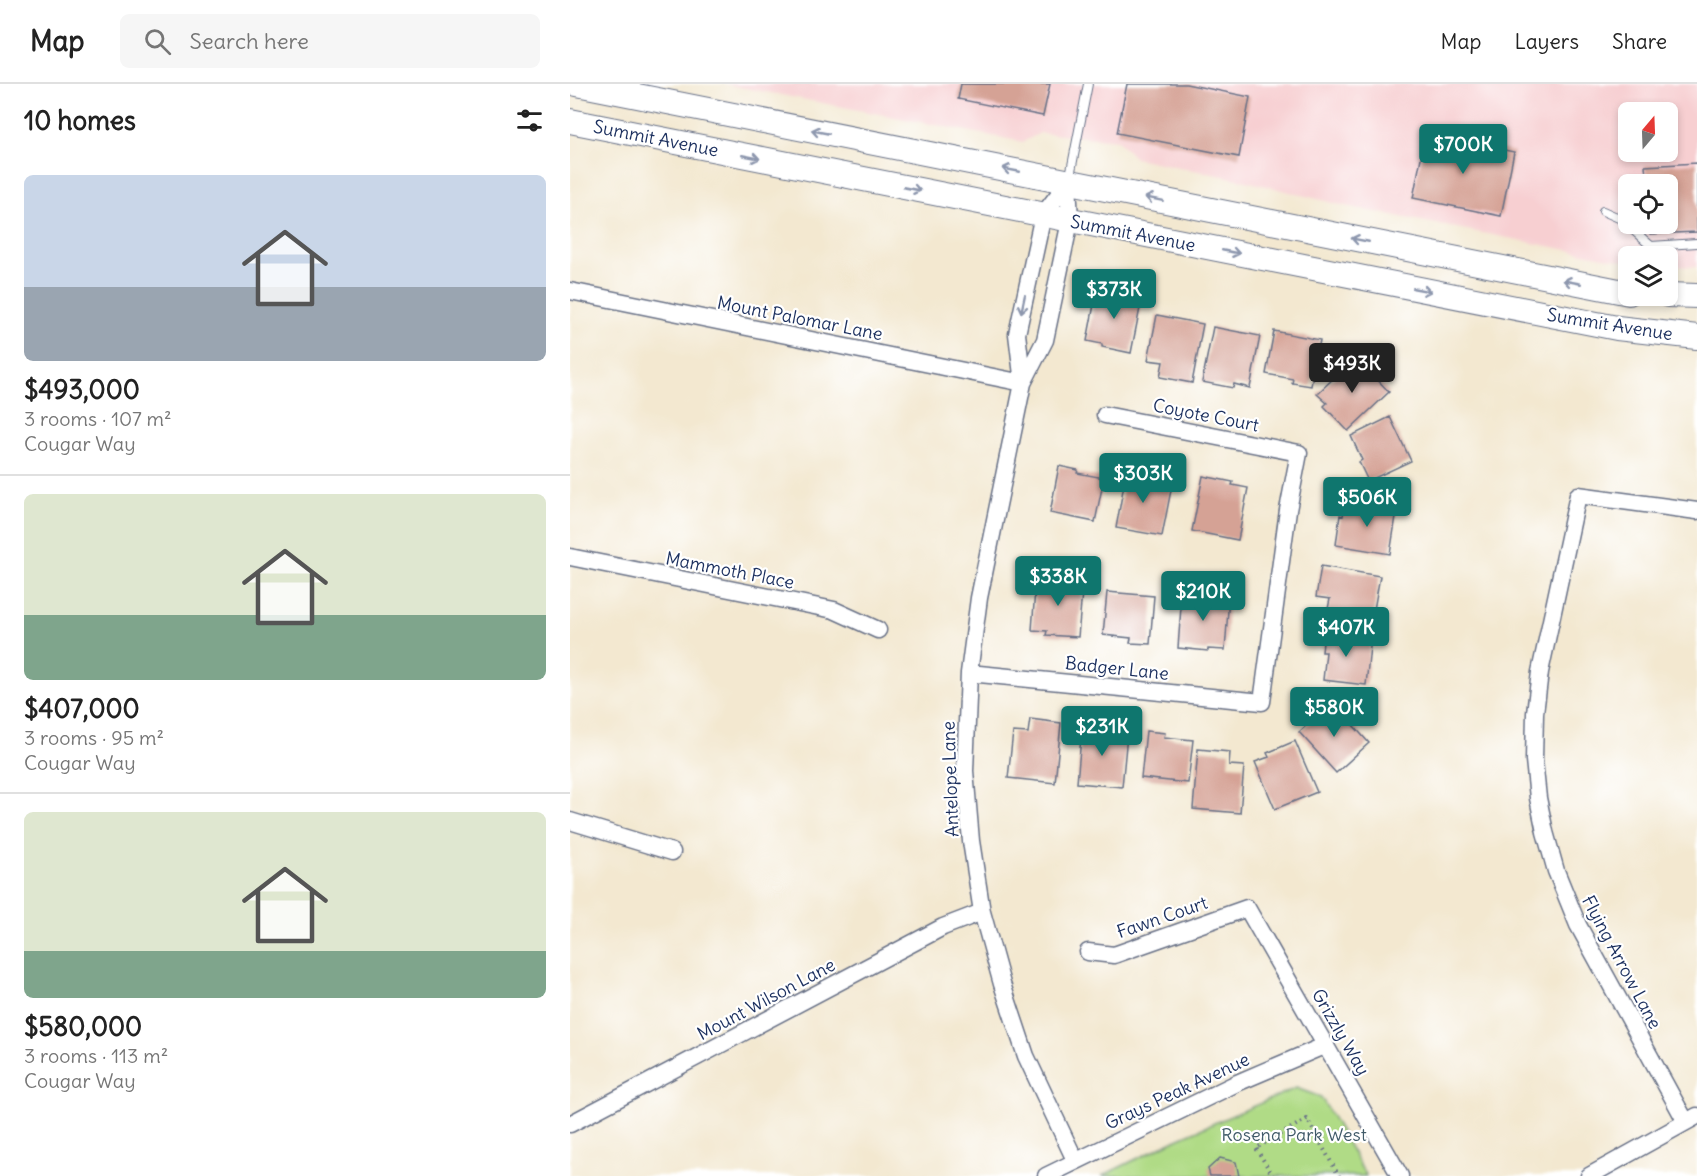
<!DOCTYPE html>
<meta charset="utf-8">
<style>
:root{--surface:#fff;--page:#f6f6f6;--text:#222;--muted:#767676;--line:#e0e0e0;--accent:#0f766e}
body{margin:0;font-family:Delius,sans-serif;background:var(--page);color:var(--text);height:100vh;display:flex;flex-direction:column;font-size:22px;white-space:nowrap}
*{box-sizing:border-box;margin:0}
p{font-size:20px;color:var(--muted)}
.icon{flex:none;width:33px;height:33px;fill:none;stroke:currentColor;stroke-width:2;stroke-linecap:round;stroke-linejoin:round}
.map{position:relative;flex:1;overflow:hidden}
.details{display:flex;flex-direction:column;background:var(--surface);width:570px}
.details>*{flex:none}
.needle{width:39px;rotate:19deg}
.buttons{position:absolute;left:1048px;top:18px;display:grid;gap:12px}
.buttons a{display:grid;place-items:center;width:60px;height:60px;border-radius:9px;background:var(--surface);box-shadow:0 3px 9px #0003;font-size:30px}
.price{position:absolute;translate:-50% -51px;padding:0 14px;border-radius:6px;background:var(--accent);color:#fff;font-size:20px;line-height:39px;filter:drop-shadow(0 2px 3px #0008)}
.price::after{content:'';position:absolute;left:50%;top:36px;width:18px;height:14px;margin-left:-9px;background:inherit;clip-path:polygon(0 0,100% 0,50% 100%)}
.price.active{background:#222;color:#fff}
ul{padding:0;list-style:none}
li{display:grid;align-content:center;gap:12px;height:318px;padding:0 24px}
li+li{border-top:2px solid var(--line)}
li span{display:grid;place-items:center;height:186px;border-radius:9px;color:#555}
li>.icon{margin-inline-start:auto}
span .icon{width:108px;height:108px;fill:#fffc;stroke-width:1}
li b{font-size:26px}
h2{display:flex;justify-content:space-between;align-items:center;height:72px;padding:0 24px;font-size:26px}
header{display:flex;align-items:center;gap:36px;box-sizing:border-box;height:84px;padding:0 30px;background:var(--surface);border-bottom:2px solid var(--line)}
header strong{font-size:28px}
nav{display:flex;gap:33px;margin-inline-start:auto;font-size:21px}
.search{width:420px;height:54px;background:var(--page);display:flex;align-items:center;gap:15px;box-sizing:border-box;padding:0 21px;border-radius:9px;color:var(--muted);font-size:22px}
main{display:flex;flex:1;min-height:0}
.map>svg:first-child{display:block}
</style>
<header>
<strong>Map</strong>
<div class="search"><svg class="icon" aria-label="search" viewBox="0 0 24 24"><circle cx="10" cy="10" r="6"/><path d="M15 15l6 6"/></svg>Search here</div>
<nav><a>Map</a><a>Layers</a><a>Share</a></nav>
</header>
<main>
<section class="details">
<h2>10 homes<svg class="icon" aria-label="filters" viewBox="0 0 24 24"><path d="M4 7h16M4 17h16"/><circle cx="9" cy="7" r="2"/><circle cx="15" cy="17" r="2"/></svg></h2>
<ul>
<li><span style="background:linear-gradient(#c9d6e8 60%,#9aa5b1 0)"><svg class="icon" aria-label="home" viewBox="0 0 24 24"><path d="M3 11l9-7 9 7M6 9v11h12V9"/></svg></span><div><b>$493,000</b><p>3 rooms · 107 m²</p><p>Cougar Way</p></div></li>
<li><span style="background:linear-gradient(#dfe7d0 65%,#7fa58c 0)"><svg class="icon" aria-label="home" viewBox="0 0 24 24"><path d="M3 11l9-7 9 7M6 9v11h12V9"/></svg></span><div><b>$407,000</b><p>3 rooms · 95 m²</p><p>Cougar Way</p></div></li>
<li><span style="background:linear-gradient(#dfe7d0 75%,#7fa58c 0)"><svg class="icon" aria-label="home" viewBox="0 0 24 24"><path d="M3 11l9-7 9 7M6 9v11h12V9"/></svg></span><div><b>$580,000</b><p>3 rooms · 113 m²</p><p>Cougar Way</p></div></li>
</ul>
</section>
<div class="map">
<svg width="1127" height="1092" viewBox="0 0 1127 1092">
<rect width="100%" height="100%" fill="#fff"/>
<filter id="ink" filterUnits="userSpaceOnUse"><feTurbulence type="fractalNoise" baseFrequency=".0167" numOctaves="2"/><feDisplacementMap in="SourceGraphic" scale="12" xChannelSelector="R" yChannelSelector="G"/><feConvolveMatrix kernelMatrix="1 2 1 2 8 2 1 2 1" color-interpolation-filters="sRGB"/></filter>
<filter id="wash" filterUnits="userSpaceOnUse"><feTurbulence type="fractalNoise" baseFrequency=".008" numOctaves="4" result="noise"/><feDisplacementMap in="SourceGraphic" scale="24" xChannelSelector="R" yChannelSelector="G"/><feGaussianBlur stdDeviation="1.35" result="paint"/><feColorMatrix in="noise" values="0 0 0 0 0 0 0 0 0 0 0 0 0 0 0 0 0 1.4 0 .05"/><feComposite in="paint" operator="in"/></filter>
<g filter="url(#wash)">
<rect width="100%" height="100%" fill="#f3e8d0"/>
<path fill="#f7cfd1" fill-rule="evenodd" d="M154,0h973v183l-29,-1v-10h-39v5h-5l-279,-55 -103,-26 -107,-22 -18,-18 -77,-7 -17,9zM1059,28h39v40h-39zM1059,100h39v40h-39z"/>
<path fill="#b0db86" stroke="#668572" stroke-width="1.5" d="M726,1004l25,9 45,79h-264l75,-37z"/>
<g id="blocks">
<path fill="#d5a295" d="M391,0h89l-7,32 -85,-17z
M557,0h59l64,13 -11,60 -122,-24z
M856,49l88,19 -13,64 -88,-18z
M1127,79v69l-47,2 -1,-10h19v-40h-21l-2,-18z
M527,205l45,9 -11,55 -29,-6v-3l-15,-3z
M587,231l46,9 -11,59 -32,-6 3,-15 -15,-2z
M643,243l47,9 -10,52 -16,-4 -1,4 -31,-6z
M704,247l46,9 -9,46 -19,-3 1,-4 -27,-5z
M786,273l33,35 -41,39 -24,-25 3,-3 -10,-9z
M820,333l21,44 -43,20 -9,-19 3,-2 -11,-24z
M489,382l19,4 -1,3 27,5 -9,44 -45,-9z
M557,384l30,6 -2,13 16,3 -9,46 -46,-8z
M633,392l30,6 -1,3 16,3 -10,52 -46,-9z
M776,417l51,9 -7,44 -54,-9 4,-30 3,1z
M751,482l59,10 -8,45 -45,-7 3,-15 -14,-2z
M466,493l47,4 -5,56 -32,-2 1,-4 -15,-1z
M537,508l47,4 -4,48 -20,-1 1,-5 -28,-3z
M612,509l47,4 -4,53 -17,-1v2l-30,-3z
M754,548l47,5 -5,48 -43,-5 3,-28h-4z
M765,621l34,38 -33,30 -37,-41 23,-20 2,3z
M460,635l31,4 -6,60 -47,-5 5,-46 15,1z
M512,642l31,3 -1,4 15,2 -5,52 -45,-4z
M576,647l19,2 -1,4 29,3 -5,43 -47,-5z
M725,657l22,51 -42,17 -20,-47 14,-5 -2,-4z
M628,665l32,3 -1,13 15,1 -4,47 -47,-4z
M650,1074l16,4 3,14h-29l-2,-7z"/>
</g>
</g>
<g filter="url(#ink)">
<use href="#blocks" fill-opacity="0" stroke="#677086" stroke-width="1.5"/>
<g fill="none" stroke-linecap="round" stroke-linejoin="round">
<g stroke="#677086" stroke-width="10">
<path id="lane" d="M499,97l19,-97
M1033,127l18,8 30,27 46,-3"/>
</g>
<g stroke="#677086" stroke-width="19">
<path id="street" d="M498,98l2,39 -25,119 -22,43 -44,215 -10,75 -4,98 6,70 11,71 20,72 24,72 49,104
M0,207l453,92
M453,299l-6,-49 26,-119 25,-33
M0,473l264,53 44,20
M399,589l293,29 26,-192 11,-57 -194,-38
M0,737l102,31
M518,868l26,3 133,-47 153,268
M1116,1038l-108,-197 -22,-54 -11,-39 -7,-34 -4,-38 1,-47 5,-41 38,-177 119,16
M0,1040l373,-197 39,-15
M476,1092l191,-93 89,-38
M1019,1092l108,-60"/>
</g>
<g stroke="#677086" stroke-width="26">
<path id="secondary" d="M7,0l1052,209
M0,37l1047,207 80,9
M1098,211l29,1"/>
</g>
<path stroke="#677086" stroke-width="4" stroke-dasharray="1.5 4.5" stroke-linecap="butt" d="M703,1092l-17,-28 51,-29 32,57"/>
<use href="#lane" stroke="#fff" stroke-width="8"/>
<use href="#street" stroke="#fff" stroke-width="16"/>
<use href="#secondary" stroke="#fff" stroke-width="24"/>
</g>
<defs><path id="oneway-shaft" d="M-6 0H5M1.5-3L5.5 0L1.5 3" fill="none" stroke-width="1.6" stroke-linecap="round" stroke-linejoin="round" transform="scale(1.5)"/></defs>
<g stroke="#8d97ae">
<use href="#oneway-shaft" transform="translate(250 48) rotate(-169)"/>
<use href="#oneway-shaft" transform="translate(181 73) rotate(11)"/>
<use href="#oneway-shaft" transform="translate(441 86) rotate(-169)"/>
<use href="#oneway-shaft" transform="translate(342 105) rotate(11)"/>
<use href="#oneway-shaft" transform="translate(584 115) rotate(-169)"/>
<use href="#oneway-shaft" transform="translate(790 156) rotate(-169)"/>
<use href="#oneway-shaft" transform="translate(661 168) rotate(11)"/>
<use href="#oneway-shaft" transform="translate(1002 198) rotate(-169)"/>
<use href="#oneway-shaft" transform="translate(852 206) rotate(11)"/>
<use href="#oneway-shaft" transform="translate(453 220) rotate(102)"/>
</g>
</g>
<g text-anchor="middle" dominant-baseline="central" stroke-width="4.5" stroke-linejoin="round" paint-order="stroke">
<g font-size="18" fill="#1b2f5e" stroke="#fff">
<text transform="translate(86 54) rotate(11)">Summit Avenue</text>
<text transform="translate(563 149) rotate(11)">Summit Avenue</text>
<text transform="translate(230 234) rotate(11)">Mount Palomar Lane</text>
<text transform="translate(1040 240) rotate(9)">Summit Avenue</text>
<text transform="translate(636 331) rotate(11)">Coyote Court</text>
<text transform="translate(160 486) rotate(11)">Mammoth Place</text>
<text transform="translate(547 584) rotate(6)">Badger Lane</text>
<text transform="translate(380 695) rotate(-92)">Antelope Lane</text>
<text transform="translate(592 833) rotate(-19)">Fawn Court</text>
<text transform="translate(1052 878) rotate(62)">Flying Arrow Lane</text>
<text transform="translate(196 915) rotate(-28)">Mount Wilson Lane</text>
<text transform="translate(771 948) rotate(60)">Grizzly Way</text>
<text transform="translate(607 1007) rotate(-25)">Grays Peak Avenue</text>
</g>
<g font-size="18" fill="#405a68" stroke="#fff">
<text x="724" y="1050">Rosena Park West</text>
</g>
</g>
</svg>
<div class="buttons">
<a><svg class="needle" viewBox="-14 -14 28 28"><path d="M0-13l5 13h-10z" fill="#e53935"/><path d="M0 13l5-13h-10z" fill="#767676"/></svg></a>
<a><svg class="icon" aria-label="locate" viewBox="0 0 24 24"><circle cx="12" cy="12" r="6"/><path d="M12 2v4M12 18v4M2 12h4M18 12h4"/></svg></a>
<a><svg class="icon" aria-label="layers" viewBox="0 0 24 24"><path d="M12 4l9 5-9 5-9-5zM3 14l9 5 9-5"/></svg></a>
</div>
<b class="price" style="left:893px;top:91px">$700K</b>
<b class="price" style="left:544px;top:236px">$373K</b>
<b class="price active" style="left:782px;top:310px">$493K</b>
<b class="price" style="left:573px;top:420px">$303K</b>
<b class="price" style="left:797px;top:444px">$506K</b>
<b class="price" style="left:488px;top:523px">$338K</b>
<b class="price" style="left:633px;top:538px">$210K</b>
<b class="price" style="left:776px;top:574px">$407K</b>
<b class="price" style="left:764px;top:654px">$580K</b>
<b class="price" style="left:532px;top:673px">$231K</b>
</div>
</main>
